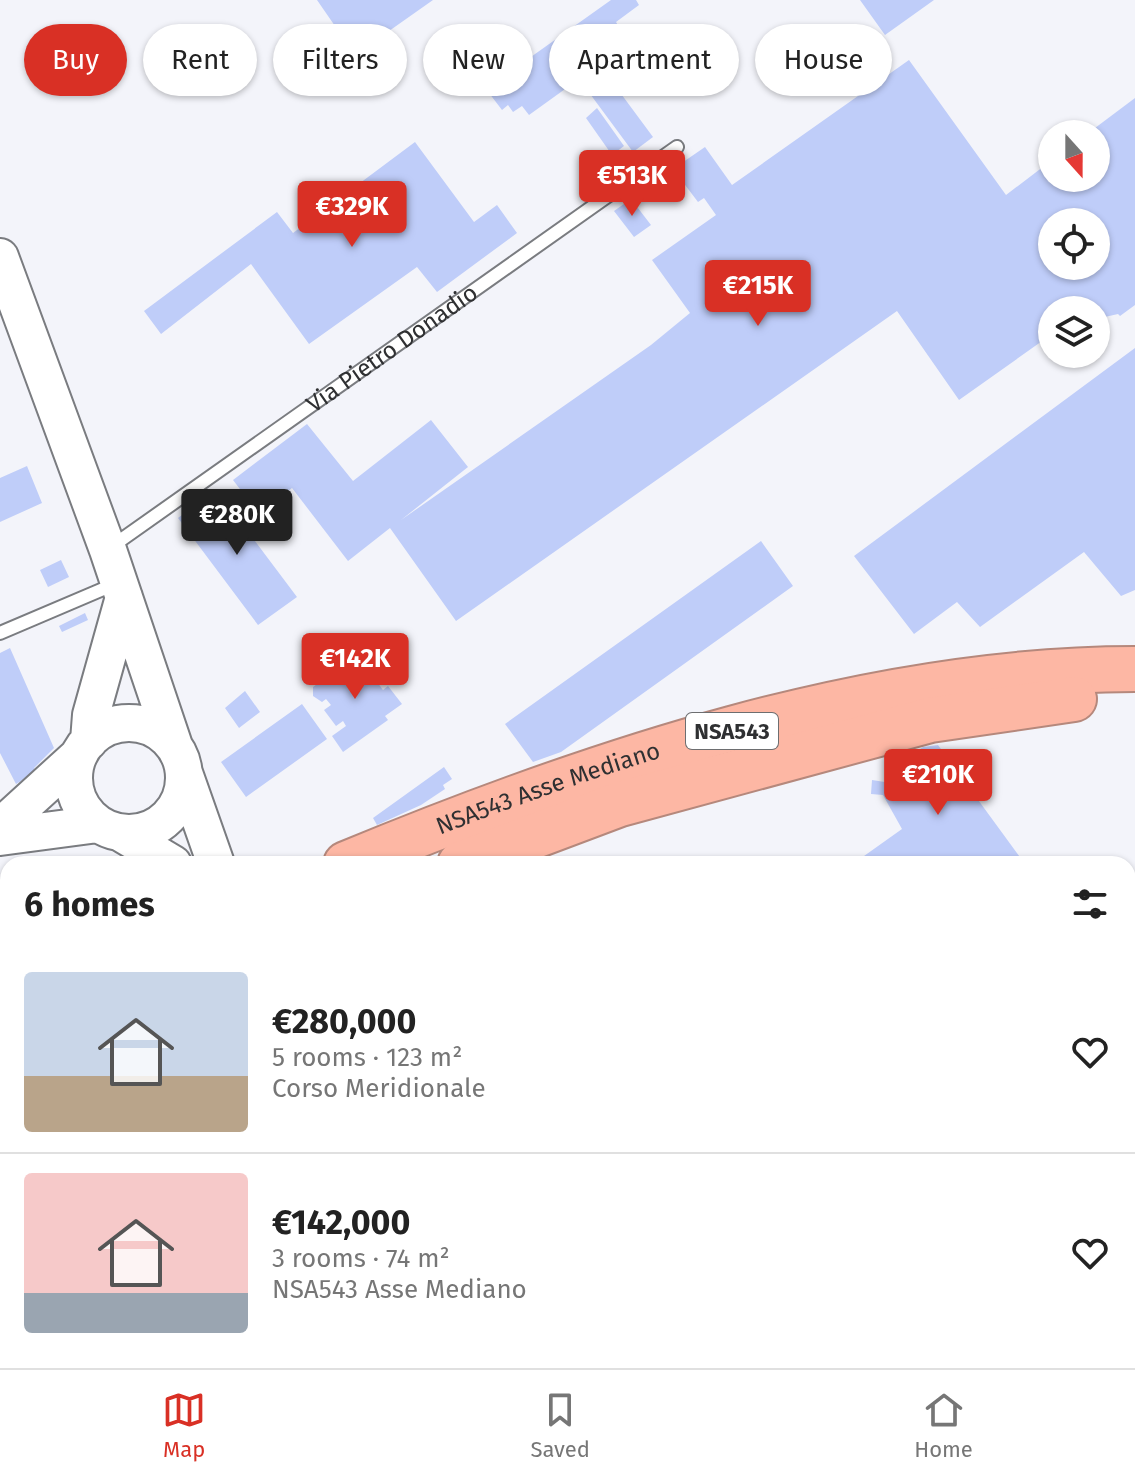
<!DOCTYPE html>
<meta charset="utf-8">
<style>
:root{--surface:#fff;--page:#f2f2f2;--text:#222;--muted:#767676;--line:#e0e0e0;--accent:#d93025}
body{margin:0;font-family:"Fira Sans",sans-serif;background:var(--page);color:var(--text);height:100vh;display:flex;flex-direction:column;font-size:30px;white-space:nowrap}
*{box-sizing:border-box;margin:0}
p{font-size:26px;color:var(--muted)}
.icon{flex:none;width:44px;height:44px;fill:none;stroke:currentColor;stroke-width:2;stroke-linecap:round;stroke-linejoin:round}
.map{position:relative;flex:1;overflow:hidden}
.side{position:absolute;left:0px;top:856px;width:1136px;height:512px;display:flex;flex-direction:column;background:var(--surface);border-radius:24px 24px 0 0;box-shadow:0 2px 6px #0004}
.side>*{flex:none}
.top-card{position:absolute;left:24px;top:24px;width:1088px;height:72px;display:flex;gap:16px}
.needle{width:52px;rotate:159deg}
.controls{position:absolute;left:1038px;top:120px;display:grid;gap:16px}
.controls a{display:grid;place-items:center;width:72px;height:72px;border-radius:50%;background:var(--surface);box-shadow:0 2px 6px #0004;font-size:40px}
.price{position:absolute;translate:-50% -68px;padding:0 18px;border-radius:8px;background:var(--accent);color:#fff;font-size:26px;line-height:52px;filter:drop-shadow(0 2px 4px #0008)}
.price::after{content:'';position:absolute;left:50%;top:48px;width:24px;height:18px;margin-left:-12px;background:inherit;clip-path:polygon(0 0,100% 0,50% 100%)}
.price.selected{background:#222;color:#fff}
ul{padding:0;list-style:none}
li{display:flex;align-items:center;gap:24px;height:200px;padding:0 24px}
li+li{border-top:2px solid var(--line)}
li span{display:grid;place-items:center;flex:none;width:224px;height:160px;border-radius:8px;color:#555}
li>.icon{margin-inline-start:auto}
span .icon{width:96px;height:96px;fill:#fffc;stroke-width:1}
li b{font-size:34px}
h2{display:flex;justify-content:space-between;align-items:center;height:96px;padding:0 24px;font-size:34px}
.pill{padding:0 28px;border-radius:36px;background:var(--surface);box-shadow:0 2px 6px #0004;font-size:28px;line-height:72px}
.pill.selected{background:var(--accent);color:#fff}
.tab-bar{display:flex;justify-content:space-around;align-items:center;height:112px;border-top:2px solid var(--line);background:var(--surface);font-size:22px;color:var(--muted)}
.tab-bar a{display:grid;justify-items:center;gap:4px}
.tab-bar .selected{color:var(--accent)}
.map>svg:first-child{display:block}
</style>
<div class="map">
<svg width="1135" height="1368" viewBox="0 0 1135 1368">
<rect width="100%" height="100%" fill="#f3f4fa"/>
<path fill="#bfcdf9" fill-rule="evenodd" d="M317,0h116l-78,55z
M611,0h25l3,5 -23,17 13,21 -30,21 54,73 -20,15 -54,-73 -50,36 -7,-9 -9,6 -5,-7 -6,5 -16,-21z
M860,0h74l-49,35z
M909,60l97,135 46,-35v18h44v-44h-9l48,-36v207l-15,11 -2,-2 -22,5v-9h-44v24l-93,66 -62,-89 -441,310 -66,-93 -42,33 -56,-73 -33,26 -26,-34 74,-56 46,57 78,-61 37,47 -67,53 250,-175 39,-32 -38,-53 64,-45 -12,-17 -6,4 -25,-33 32,-22 27,38zM1052,222h44v44h-44z
M597,108l27,38 -12,9 -26,-37z
M415,142l59,80 23,-17 20,28 -80,59 -20,-25 -108,77 -58,-80 -90,70 -17,-23 133,-99 16,21z
M631,199l20,26 -17,12 -20,-26z
M1135,348v242l-14,6 -37,-44 -104,75 -23,-25 -43,32 -60,-78z
M27,466l15,37 -42,19v-44z
M216,489l81,108 -39,28 -80,-107z
M761,541l32,45 -232,166 -28,10 -28,-38z
M61,560l8,17 -21,10 -8,-17z
M85,613l3,7 -26,12 -3,-6z
M10,648l44,100 -20,20 3,3 -21,13 -16,-31v-100z
M357,655l26,35 5,-4 14,18 -17,12 3,4 -45,32 -11,-16 14,-10 -3,-5 -7,5 -12,-16 7,-5 -5,-6 -4,3 -9,-6v-9l7,-5 -1,-10 8,-5 5,7z
M245,691l15,21 -21,16 -14,-20z
M302,704l25,35 -81,58 -25,-35z
M938,745l87,119h-155l-6,-8 38,-27 -19,-34 -12,-1 1,-14 19,3 4,-4 -6,-8 34,-24z
M444,767l8,12 -9,6 2,4 -24,16 -44,20 -4,-7z
M1128,1006l7,9v157l-7,5z
M8,1235v77l-8,3v-76z
M324,1360h40l3,8h-40z
M456,1360h42l-10,8h-44z
M792,1360l6,8h-262l-6,-7z
M883,1360h53l-10,8h-53z"/>
<g fill="none" stroke-linecap="round" stroke-linejoin="round">
<g stroke="#7a7c80" stroke-width="16">
<g id="lane">
<path id="s1" d="M111,547l566,-400"/>
<path d="M0,633l115,-49"/>
</g>
</g>
<g stroke="#7a7c80" stroke-width="40">
<path id="secondary" d="M0,257l108,293 66,196
M74 778a55 55 0 1 1 110 0a55 55 0 1 1-110 0Z
M89,741l2,-26 33,-118
M184,773l32,91
M0,827l78,-71
M121,833l52,31
M0,837l98,-13
M383,1360l3,8"/>
</g>
<g stroke="#b5887c" stroke-width="48">
<g id="highway">
<path id="s2" d="M346,864c244,-101 523,-195 789,-195"/>
<path d="M460,864l160,-60 310,-84 144,-21"/>
<path d="M0,1027l8,-4"/>
<path d="M0,1066l8,-3"/>
</g>
</g>
<use href="#lane" stroke="#fff" stroke-width="12"/>
<use href="#secondary" stroke="#fff" stroke-width="36"/>
<use href="#highway" stroke="#fdb7a4" stroke-width="44"/>
</g>
<g text-anchor="middle" dominant-baseline="central" stroke-width="8" stroke-linejoin="round" paint-order="stroke">
<rect fill="#fff" stroke="#6d6e70" stroke-width="2" x="686" y="713" width="92" height="36" rx="6"/>
<g font-size="22" font-weight="bold" fill="#2f3032">
<text x="732" y="731">NSA543</text>
</g>
<g font-size="24" fill="#2f3032" stroke="#fff">
<text stroke="none"><textPath href="#s1" startOffset="344">Via Pietro Donadio</textPath></text>
<text stroke="none"><textPath href="#s2" startOffset="216">NSA543 Asse Mediano</textPath></text>
</g>
</g>
</svg>
<div class="controls">
<a><svg class="needle" viewBox="-14 -14 28 28"><path d="M0-13l5 13h-10z" fill="#e53935"/><path d="M0 13l5-13h-10z" fill="#767676"/></svg></a>
<a><svg class="icon" aria-label="locate" viewBox="0 0 24 24"><circle cx="12" cy="12" r="6"/><path d="M12 2v4M12 18v4M2 12h4M18 12h4"/></svg></a>
<a><svg class="icon" aria-label="layers" viewBox="0 0 24 24"><path d="M12 4l9 5-9 5-9-5zM3 14l9 5 9-5"/></svg></a>
</div>
<b class="price" style="left:632px;top:218px">€513K</b>
<b class="price" style="left:352px;top:249px">€329K</b>
<b class="price" style="left:758px;top:328px">€215K</b>
<b class="price selected" style="left:237px;top:557px">€280K</b>
<b class="price" style="left:355px;top:701px">€142K</b>
<b class="price" style="left:938px;top:817px">€210K</b>
<div class="top-card">
<a class="pill selected">Buy</a>
<a class="pill">Rent</a>
<a class="pill">Filters</a>
<a class="pill">New</a>
<a class="pill">Apartment</a>
<a class="pill">House</a>
</div>
<section class="side">
<h2>6 homes<svg class="icon" aria-label="filters" viewBox="0 0 24 24"><path d="M4 7h16M4 17h16"/><circle cx="9" cy="7" r="2"/><circle cx="15" cy="17" r="2"/></svg></h2>
<ul>
<li><span style="background:linear-gradient(#c9d6e8 65%,#b9a48a 0)"><svg class="icon" aria-label="home" viewBox="0 0 24 24"><path d="M3 11l9-7 9 7M6 9v11h12V9"/></svg></span><div><b>€280,000</b><p>5 rooms · 123 m²</p><p>Corso Meridionale</p></div><svg class="icon" aria-label="heart" viewBox="0 0 24 24"><path d="M12 20l-8-8c-3-5 5-10 8-4 3-6 11-1 8 4z"/></svg></li>
<li><span style="background:linear-gradient(#f6c9c9 75%,#9aa5b1 0)"><svg class="icon" aria-label="home" viewBox="0 0 24 24"><path d="M3 11l9-7 9 7M6 9v11h12V9"/></svg></span><div><b>€142,000</b><p>3 rooms · 74 m²</p><p>NSA543 Asse Mediano</p></div><svg class="icon" aria-label="heart" viewBox="0 0 24 24"><path d="M12 20l-8-8c-3-5 5-10 8-4 3-6 11-1 8 4z"/></svg></li>
</ul>
</section>
</div>
<nav class="tab-bar">
<a class="selected"><svg class="icon" aria-label="map" viewBox="0 0 24 24"><path d="M3 6l6-2 6 2 6-2v14l-6 2-6-2-6 2zM9 4v14M15 6v14"/></svg>Map</a>
<a><svg class="icon" aria-label="saved" viewBox="0 0 24 24"><path d="M7 4h10v16l-5-4-5 4z"/></svg>Saved</a>
<a><svg class="icon" aria-label="home" viewBox="0 0 24 24"><path d="M3 11l9-7 9 7M6 9v11h12V9"/></svg>Home</a>
</nav>
